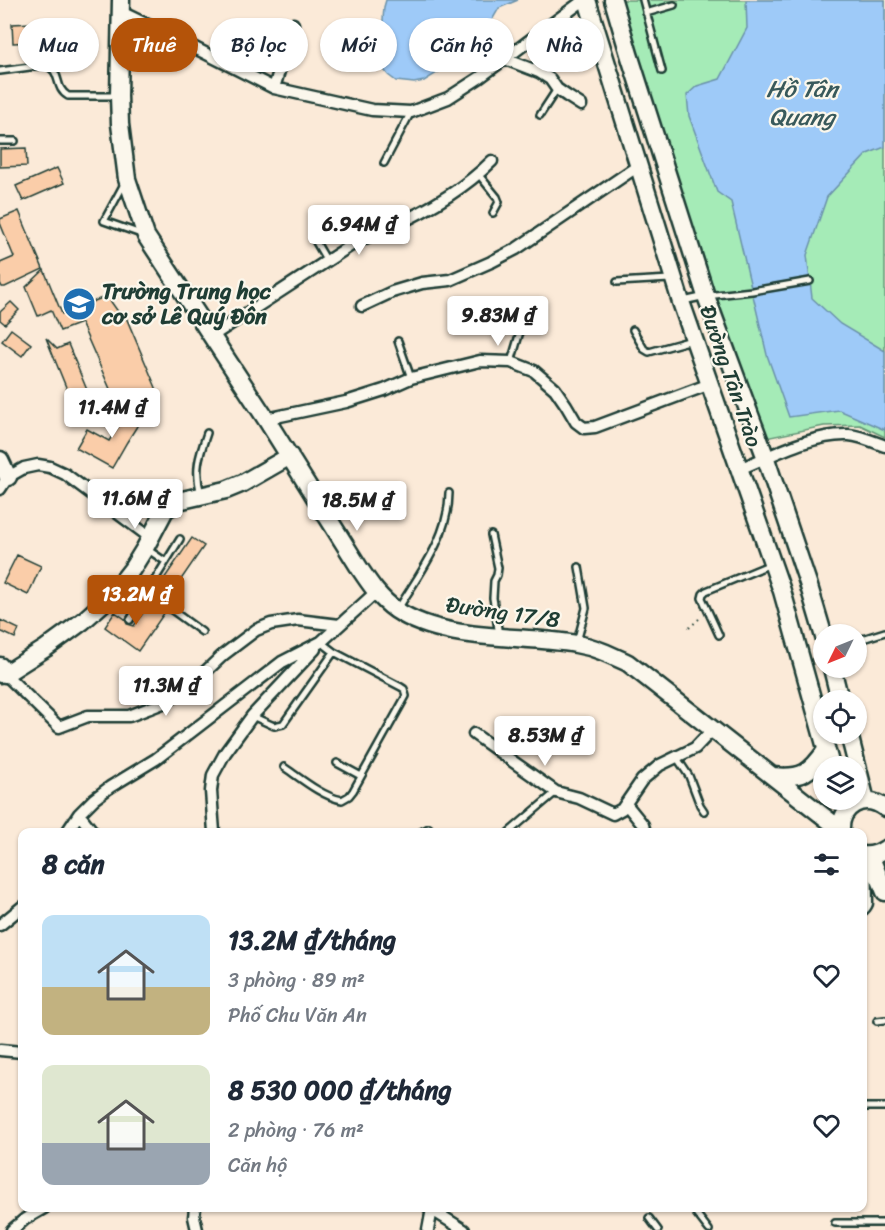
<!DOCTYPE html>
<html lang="vi">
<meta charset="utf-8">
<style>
:root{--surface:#fff;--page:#f6f6f7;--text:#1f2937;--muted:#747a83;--accent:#b45309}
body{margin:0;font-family:Sriracha,sans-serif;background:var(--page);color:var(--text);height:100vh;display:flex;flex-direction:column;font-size:22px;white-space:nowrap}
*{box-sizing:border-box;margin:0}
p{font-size:20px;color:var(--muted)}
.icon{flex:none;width:33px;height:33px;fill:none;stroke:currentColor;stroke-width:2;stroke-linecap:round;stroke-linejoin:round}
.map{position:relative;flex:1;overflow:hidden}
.sheet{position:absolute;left:18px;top:828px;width:849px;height:384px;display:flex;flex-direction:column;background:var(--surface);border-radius:12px;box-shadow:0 2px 4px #0004}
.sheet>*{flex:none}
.top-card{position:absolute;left:18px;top:18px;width:849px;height:54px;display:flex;gap:12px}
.needle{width:39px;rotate:227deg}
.controls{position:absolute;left:813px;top:624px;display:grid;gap:12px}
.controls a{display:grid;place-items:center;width:54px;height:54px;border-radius:50%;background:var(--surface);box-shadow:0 2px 4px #0004;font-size:30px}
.price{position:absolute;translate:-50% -51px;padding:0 14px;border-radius:6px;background:#fff;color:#222;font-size:20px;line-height:39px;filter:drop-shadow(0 2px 3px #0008)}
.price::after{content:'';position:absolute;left:50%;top:36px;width:18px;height:14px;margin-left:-9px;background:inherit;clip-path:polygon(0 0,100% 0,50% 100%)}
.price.active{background:var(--accent);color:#fff}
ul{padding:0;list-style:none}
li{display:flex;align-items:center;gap:18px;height:150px;padding:0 24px}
li span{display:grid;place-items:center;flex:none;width:168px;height:120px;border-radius:12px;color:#555}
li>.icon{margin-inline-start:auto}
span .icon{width:72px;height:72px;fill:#fffc;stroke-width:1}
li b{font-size:26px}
h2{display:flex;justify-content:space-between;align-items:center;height:72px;padding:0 24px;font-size:26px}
.pill{padding:0 21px;border-radius:27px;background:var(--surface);box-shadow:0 2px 4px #0004;font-size:21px;line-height:54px}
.pill.active{background:var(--accent);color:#fff}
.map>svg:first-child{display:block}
</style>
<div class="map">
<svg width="885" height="1230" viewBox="0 0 885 1230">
<rect width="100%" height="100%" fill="#fbead8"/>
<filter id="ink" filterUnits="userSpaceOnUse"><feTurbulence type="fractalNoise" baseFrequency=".0167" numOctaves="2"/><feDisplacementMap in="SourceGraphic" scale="12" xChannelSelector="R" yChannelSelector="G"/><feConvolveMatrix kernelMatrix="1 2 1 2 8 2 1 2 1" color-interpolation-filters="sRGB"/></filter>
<g filter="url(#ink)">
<path fill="#a5ebb7" stroke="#629476" stroke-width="1.5" d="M618,0h267v437l-25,-12 -36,1 -58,12 -137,-384z"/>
<path fill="#9ecaf8" stroke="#6b92aa" stroke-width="1.5" d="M386,0h132l-19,8 -22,38 -11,9 -42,26 -10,2 -18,-2 -8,-6 -6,-8 -2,-9 4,-51z
M746,0h139v147l-18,7 -40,43 -20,58 5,43 28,26 45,27v79l-46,-20 -50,7 -22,-62 -36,-153 -14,-10 -28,-76 -2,-21 10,-9 23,-7 27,-51z"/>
<path fill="#facda9" stroke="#1f3d34" stroke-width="1.5" d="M54,22l1,19 -42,2 -1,-19z
M26,148l1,18 -27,1v-18z
M57,168l7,15 -41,18 -7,-15z
M19,211l24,58 -38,18h-3l-2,-4v-20l14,-6 -14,-34v-4z
M44,270l18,44 45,-18 14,20 4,-1 32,75 -39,17 -37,-84 -21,8 -9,-21 -13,6 -12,-29z
M11,302l8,8 -14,14 -5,-4v-8z
M11,329l20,15 -9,12 -20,-15z
M46,338l11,11 11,-5 19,46 -17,7z
M133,403l13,9 -19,30 -15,26 -36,-20 11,-19 22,12z
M192,538l12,8 -37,54 -12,-8z
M17,555l24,11 -13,29 -25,-12z
M151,601l14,11 -27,39 -33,-24 10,-15 10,7 2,5 7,2z
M0,620l19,9 -4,9 -15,-7z"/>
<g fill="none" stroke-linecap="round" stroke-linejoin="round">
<g stroke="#1f3d34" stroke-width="10">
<path id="lane" d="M643,0l19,71
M646,13l28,-8
M0,71l45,-6c18,6 8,22 23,31h49
M540,115l17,-26
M0,141h15
M384,163l27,-51
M479,175l18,22 2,5 -6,11
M124,184l-20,37 37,13
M313,237l14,24
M617,282l53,-3
M683,301l23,-5 46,-5 58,-10
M633,330l11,19 5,3 43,-12
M398,341l13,37
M511,362l11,-37
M201,494c-7,-24 -2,-38 6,-61
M491,535l7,33 -1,7 -3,6 -1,17 6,37
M147,549l19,13
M147,592l55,40
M398,609c22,-36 51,-73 51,-116
M130,620l50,-81
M719,635l-17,-37 1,-4 3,-3 65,-27
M856,641l29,-9
M577,642l9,-34 -7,-41
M252,716l22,10 9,-2 51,-72
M677,758l12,18 11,29 4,6
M337,763l24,13
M284,767c16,11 39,30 58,33l7,-4 4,-5 53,-95 -2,-7 -3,-2 -67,-35 -13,-10
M421,832l8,-4 2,4
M509,832l47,-40
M877,1021l8,-1
M862,1107h23
M692,1208l17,22
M649,1218l9,12
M835,1223h50"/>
</g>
<g stroke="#1f3d34" stroke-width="15">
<path id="street" d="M121,12l62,30 91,46 98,22 39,2 37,-14 31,-20 105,-78
M505,59l34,13 11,7 7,10 10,7 14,9
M274,88l19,-64
M362,306l30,-14 30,-9 28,-3 41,-18 25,-13 122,-83
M212,336l141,-92c12,-7 25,-11 38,-17 35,-16 74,-39 101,-66
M266,419l80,-17 38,-12 27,-12 69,-17 31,1 23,9 21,18 11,16 10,17 8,6 11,-1 115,-43
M739,469c32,-13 75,-36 110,-34 12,1 25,7 36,11
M0,489l8,-12 16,-9 14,-3 12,2 15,7 86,64
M0,677l5,-3 54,53 29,-11h41l34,-13 22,-12 38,-36 33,-25 15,-6 27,-4 41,5
M474,734l82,58 23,6 34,16 9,-5 20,-29 18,-15 35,-17 17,-18
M626,804l17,21 2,7
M79,814l14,18
M67,832l12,-18 15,-15 16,-12 46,-28 126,-97 39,-20 55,-50
M214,832l-3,-41 2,-16 12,-22 27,-37 63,-67
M0,925l22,-18
M0,1050l22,2
M195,1208l-1,9 3,13
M429,1208l35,22
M12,1230l13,-11 19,-11
M428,1230l4,-21"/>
</g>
<g stroke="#1f3d34" stroke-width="21">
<path id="secondary" d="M121,0l-2,96 1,28 7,55 19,57 120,183 94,150c10,15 20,30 36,41 50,33 124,24 180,34 19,3 35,11 52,19l213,167
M587,0l94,302 101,289 49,175
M613,0l16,54 77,242 58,157 44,130 16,54
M0,460l8,17
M0,666l5,8 41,-26 37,-27 27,-24 22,-28 13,-21 20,-38 13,-9 48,-11 17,-7 47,-27
M832,668l8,32
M849,734l17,67
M773,776c29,3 37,-3 53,-26
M841,832c-2,-26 23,-40 44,-24
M862,855c9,1 16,-1 23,-6
M870,855l15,37
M862,906l2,-3 -1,-48"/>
</g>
<path stroke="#1f3d34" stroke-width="2" stroke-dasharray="1.5 4.5" stroke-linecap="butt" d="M689,628l12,-11"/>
<use href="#lane" stroke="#fbf7ec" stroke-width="5"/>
<use href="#street" stroke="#fbf7ec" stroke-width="10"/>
<use href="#secondary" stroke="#fbf7ec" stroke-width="16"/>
</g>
</g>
<defs>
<g id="school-disc" transform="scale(1.725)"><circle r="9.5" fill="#1f6fb2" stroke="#fbf7ec"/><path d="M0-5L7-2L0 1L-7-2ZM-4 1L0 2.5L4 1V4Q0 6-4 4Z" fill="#fff"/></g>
</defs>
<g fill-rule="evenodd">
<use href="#school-disc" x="79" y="304"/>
</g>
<g text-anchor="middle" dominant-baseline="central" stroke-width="4.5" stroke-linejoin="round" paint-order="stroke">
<g font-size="22" font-weight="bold" fill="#1f3d34" stroke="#fbf7ec" text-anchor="start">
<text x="102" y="291">Trường Trung học<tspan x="102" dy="25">cơ sở Lê Quý Đôn</tspan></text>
</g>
<g font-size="22" fill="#1f3d34" stroke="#fbf7ec">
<text transform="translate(731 376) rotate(71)">Đường Tân Trào</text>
<text transform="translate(503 612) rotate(8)">Đường 17/8</text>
</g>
<g font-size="24" font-style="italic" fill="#38595b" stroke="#fbf7ec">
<text x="802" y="89">Hồ Tân<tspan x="802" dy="28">Quang</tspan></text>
</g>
</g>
</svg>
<div class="controls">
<a><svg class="needle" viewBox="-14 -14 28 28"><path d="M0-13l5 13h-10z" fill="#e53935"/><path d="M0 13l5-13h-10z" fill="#747a83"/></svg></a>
<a><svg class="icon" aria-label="locate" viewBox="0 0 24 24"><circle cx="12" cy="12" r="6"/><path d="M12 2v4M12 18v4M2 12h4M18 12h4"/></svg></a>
<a><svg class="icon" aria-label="layers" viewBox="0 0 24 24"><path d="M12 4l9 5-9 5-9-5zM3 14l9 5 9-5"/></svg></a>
</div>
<b class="price" style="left:359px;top:256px">6.94M ₫</b>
<b class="price" style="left:498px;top:347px">9.83M ₫</b>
<b class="price" style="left:112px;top:439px">11.4M ₫</b>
<b class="price" style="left:135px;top:530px">11.6M ₫</b>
<b class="price" style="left:357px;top:532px">18.5M ₫</b>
<b class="price active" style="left:136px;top:626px">13.2M ₫</b>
<b class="price" style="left:166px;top:717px">11.3M ₫</b>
<b class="price" style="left:545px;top:767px">8.53M ₫</b>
<div class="top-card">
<a class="pill">Mua</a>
<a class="pill active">Thuê</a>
<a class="pill">Bộ lọc</a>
<a class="pill">Mới</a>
<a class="pill">Căn hộ</a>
<a class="pill">Nhà</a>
</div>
<section class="sheet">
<h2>8 căn<svg class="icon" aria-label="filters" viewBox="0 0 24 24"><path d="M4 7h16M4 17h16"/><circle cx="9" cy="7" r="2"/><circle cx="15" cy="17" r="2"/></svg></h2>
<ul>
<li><span style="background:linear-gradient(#bfe0f5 60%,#c2b280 0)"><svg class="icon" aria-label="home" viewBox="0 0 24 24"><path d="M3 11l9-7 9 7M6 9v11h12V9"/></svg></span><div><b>13.2M ₫/tháng</b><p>3 phòng · 89 m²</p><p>Phố Chu Văn An</p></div><svg class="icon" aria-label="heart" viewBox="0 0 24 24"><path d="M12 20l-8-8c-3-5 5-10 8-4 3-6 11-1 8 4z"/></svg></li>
<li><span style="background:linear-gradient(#dfe7d0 65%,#9aa5b1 0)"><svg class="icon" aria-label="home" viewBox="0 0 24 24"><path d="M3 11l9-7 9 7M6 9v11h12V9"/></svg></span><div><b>8 530 000 ₫/tháng</b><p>2 phòng · 76 m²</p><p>Căn hộ</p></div><svg class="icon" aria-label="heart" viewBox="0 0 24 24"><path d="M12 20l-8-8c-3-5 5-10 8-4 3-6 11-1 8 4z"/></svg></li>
</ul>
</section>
</div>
